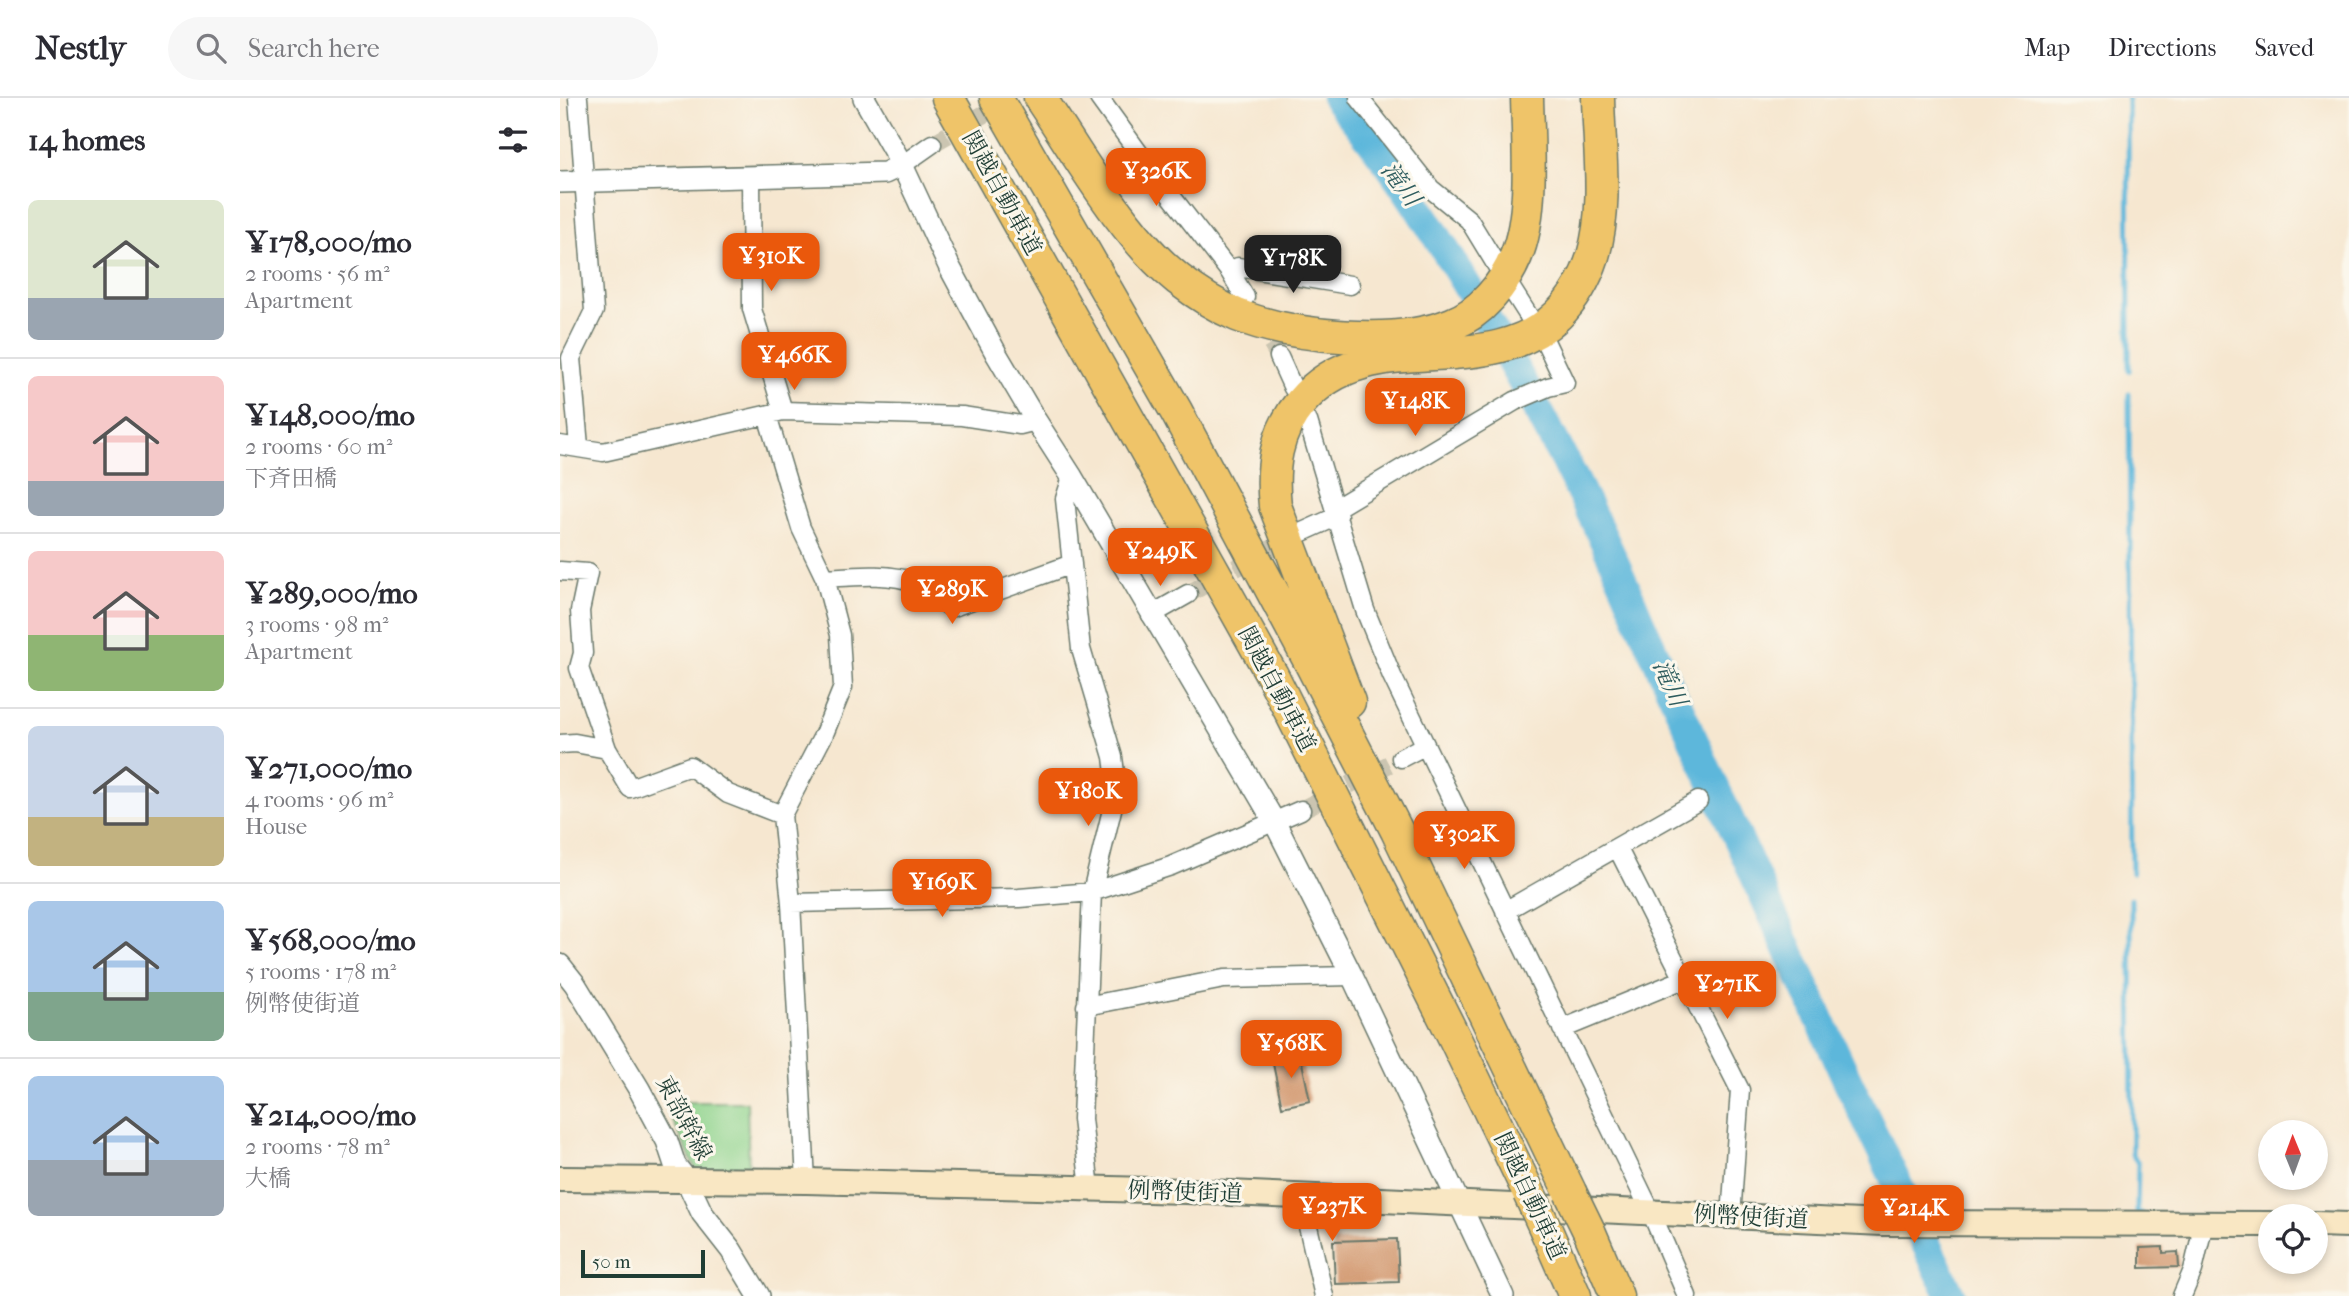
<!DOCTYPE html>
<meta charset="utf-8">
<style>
:root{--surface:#fff;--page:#f7f7f7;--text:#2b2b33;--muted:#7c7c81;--line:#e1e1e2;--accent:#ea580c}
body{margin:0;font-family:"IM FELL French Canon","Noto Serif JP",serif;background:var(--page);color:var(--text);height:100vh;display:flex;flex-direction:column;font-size:26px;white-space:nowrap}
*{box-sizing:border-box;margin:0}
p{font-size:23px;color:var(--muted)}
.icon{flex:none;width:38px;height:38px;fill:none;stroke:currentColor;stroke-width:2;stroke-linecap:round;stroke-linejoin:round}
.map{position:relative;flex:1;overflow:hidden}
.side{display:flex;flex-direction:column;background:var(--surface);width:560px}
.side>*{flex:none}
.needle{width:46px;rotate:359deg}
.controls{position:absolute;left:1698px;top:1022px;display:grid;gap:14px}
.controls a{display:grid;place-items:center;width:70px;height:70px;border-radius:50%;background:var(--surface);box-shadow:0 4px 10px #0003;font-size:35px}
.scale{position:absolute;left:21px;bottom:18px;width:124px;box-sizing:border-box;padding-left:7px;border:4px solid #1f3d34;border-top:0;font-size:19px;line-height:24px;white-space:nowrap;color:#1f3d34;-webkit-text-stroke:5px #fbf7ec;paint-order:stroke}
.price{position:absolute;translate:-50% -60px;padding:0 16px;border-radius:14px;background:var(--accent);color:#fff;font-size:23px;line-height:46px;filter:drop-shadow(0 2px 4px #0008)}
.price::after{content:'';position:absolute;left:50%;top:42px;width:21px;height:16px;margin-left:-10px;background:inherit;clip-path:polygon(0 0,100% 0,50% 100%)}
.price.selected{background:#222;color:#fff}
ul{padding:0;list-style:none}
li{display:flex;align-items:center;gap:21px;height:175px;padding:0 28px}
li+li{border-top:2px solid var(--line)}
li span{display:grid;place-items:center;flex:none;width:196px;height:140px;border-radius:10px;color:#555}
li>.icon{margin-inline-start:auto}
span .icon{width:84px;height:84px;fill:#fffc;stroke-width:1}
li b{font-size:30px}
h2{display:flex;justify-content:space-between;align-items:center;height:84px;padding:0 28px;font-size:30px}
header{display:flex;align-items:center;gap:42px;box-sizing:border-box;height:98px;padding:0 35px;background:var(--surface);border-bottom:2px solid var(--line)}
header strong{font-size:33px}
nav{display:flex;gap:38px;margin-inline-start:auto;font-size:24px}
.search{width:490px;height:63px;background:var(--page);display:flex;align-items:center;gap:18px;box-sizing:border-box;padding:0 24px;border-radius:38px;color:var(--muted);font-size:26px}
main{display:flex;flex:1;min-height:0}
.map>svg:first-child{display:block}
</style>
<header>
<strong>Nestly</strong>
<div class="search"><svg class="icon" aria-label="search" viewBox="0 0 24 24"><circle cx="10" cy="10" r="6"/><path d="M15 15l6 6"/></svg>Search here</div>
<nav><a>Map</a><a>Directions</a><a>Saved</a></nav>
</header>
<main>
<section class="side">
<h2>14 homes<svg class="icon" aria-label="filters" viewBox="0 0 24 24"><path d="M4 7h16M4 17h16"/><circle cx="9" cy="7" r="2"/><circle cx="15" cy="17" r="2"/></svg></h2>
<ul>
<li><span style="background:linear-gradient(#dfe7d0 70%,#9aa5b1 0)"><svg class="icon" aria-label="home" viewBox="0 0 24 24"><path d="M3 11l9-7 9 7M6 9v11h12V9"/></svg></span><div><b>¥178,000/mo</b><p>2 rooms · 56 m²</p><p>Apartment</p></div></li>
<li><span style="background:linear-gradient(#f6c9c9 75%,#9aa5b1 0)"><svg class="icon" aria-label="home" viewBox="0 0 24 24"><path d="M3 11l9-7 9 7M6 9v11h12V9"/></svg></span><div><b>¥148,000/mo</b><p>2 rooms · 60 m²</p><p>下斉田橋</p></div></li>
<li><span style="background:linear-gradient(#f6c9c9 60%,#8fb573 0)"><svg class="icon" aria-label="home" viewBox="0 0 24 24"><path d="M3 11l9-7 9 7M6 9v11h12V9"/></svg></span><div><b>¥289,000/mo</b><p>3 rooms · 98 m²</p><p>Apartment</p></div></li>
<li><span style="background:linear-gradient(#c9d6e8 65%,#c2b280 0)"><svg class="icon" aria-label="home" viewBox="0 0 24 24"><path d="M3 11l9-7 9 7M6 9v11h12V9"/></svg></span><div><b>¥271,000/mo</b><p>4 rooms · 96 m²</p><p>House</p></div></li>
<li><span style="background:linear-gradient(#a9c7e8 65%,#7fa58c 0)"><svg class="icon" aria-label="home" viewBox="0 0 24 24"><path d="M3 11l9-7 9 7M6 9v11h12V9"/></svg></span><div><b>¥568,000/mo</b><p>5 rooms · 178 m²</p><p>例幣使街道</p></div></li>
<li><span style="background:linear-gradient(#a9c7e8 60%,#9aa5b1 0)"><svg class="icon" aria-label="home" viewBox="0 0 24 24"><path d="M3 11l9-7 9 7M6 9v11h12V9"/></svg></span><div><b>¥214,000/mo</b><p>2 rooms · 78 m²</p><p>大橋</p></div></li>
</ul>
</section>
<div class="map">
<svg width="1789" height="1198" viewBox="0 0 1789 1198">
<rect width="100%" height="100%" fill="#fbf7ec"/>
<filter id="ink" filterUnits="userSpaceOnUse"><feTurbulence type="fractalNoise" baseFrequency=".0143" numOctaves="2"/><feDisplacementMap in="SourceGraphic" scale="14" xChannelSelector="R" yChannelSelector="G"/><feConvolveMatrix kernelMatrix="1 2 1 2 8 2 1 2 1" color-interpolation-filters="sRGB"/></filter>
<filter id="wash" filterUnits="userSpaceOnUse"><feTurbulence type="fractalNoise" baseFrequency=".00686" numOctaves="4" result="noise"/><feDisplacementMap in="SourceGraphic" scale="28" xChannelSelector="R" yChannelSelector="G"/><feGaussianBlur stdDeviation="1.57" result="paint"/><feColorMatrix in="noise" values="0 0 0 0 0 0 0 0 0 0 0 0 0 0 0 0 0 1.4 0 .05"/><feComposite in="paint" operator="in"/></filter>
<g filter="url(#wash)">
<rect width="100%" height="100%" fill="#f6e7d0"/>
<path fill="#8ed38c" stroke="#568860" stroke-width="2" d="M104,1004h83l2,70 -53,-2z"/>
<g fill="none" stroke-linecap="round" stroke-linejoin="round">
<path stroke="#5db7db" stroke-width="5" d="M1568,0l1,273
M1569,296l3,479
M1571,801l1,255 6,9 -1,50h4
M1710,1116h43"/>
<path stroke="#5db7db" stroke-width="30" d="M776,0c48,54 85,112 122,173 68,114 133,231 183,353l204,451 106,221"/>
</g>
<g id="blocks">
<path fill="#d2976e" d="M740,955l10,48 -28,6 -10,-48z
M837,1141l2,43 -64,2 -2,-43z
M1603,1149v6l15,-1 1,15 -39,1v-20z"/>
</g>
</g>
<g filter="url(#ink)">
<use href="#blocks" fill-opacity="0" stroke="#6a786b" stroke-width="2"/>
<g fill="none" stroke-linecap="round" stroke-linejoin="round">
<path stroke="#cbc5b1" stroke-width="18" stroke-dasharray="18 9" stroke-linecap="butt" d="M372,46l73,-42
M698,223l21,36
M628,496l107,-58
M741,712l100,-52"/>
<g stroke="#6a786b" stroke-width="21">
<path id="minor" d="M18,0l16,213 -23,47 8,88
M539,0l55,76 76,98 15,25
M799,0l72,91 38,31 28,46
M342,67l30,-21
M191,79l1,132 31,102
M670,174l8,-5 112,18
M951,190l19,30
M719,259l14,31
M207,317l34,113 24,50 15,57 3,52 -19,47 -42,81 9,88 15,278
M748,323l57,189 27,66 259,536 36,84
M0,347l43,7 180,-41 179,5 58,9 16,-4
M512,379l-7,22 16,150 32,108 4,32 -25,103 -10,227 8,70
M776,410l179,-107 33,-14 17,-4 -20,-42
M738,436l40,-18
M0,473l28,2 -8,38 3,42 -4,15 28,81 23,39 60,-22 38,28 54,21
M265,480c29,-2 65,-6 92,5 14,6 21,20 36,24l119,-43
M591,517l37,-21
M0,646l15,-1 32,6
M841,660l23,-12
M1057,749l123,243 -9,127
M231,805l228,-5 73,-6 79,-26 130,-56
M945,813l193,-110
M526,908l138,-27 128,-3
M1002,931l122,-50
M741,1098l23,100
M1622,1198l11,-26 11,-47"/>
</g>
<g stroke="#6a786b" stroke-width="24">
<path id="tertiary" d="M304,0l38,67 47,101 48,89 39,66 36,56 202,344 78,155 151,320
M0,84l325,-9 17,-8
M0,867l15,19 64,105 28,52 8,24 11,14 16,34 29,37 28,46"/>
</g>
<g stroke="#6a786b" stroke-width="28">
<path id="secondary" d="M0,1081l246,2 380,10 697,32 387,1
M1755,1126l34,1"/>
</g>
<g stroke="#6a786b" stroke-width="35">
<path id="motorway" d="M388,0l324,577 183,364 74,154
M436,0l180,313 132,247 89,173 173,361
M480,0c40,59 83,137 138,181 18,14 38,27 59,36 56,22 158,32 215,9 29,-11 52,-39 64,-68 18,-42 12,-112 11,-158
M789,604l-74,-196c-4,-38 0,-73 26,-104 69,-82 184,-16 257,-87 16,-16 28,-37 35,-59 15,-50 6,-107 5,-158
M986,1132l29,66
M1029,1133l28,65"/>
</g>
<use href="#minor" stroke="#fff" stroke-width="18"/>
<use href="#tertiary" stroke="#fff" stroke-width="21"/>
<use href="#secondary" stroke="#f9e7c3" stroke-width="24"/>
<use href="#motorway" stroke="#efc469" stroke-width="32"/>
<g stroke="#6a786b" stroke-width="35" stroke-linecap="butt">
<path id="motorway-bridge" d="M1010,1094l19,39
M969,1095l17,37"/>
</g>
<use href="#motorway-bridge" stroke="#efc469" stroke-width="32"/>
</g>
</g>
<g text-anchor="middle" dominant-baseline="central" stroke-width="6" stroke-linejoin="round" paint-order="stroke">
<g font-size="23" fill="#1f3d34" stroke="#fbf7ec">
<text transform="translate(442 95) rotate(61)">関越自動車道</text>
<text transform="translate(717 591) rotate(62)">関越自動車道</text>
<text transform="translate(124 1020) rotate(62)">東部幹線</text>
<text transform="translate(625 1094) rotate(2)">例幣使街道</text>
<text transform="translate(970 1098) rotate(65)">関越自動車道</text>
<text transform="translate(1191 1119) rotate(3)">例幣使街道</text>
</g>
<g font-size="24" font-style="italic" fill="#2e5c5e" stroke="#fbf7ec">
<text transform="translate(841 86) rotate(53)">滝川</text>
<text transform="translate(1110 585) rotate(66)">滝川</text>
</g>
</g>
</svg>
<div class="controls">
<a><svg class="needle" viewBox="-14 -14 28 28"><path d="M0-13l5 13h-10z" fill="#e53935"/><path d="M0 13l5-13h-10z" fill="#7c7c81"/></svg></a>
<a><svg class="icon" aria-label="locate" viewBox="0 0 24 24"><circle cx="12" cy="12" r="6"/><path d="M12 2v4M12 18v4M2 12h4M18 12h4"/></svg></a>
</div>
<div class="scale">50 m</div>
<b class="price" style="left:596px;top:110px">¥326K</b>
<b class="price" style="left:211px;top:195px">¥310K</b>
<b class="price selected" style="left:733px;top:197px">¥178K</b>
<b class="price" style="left:234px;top:294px">¥466K</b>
<b class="price" style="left:855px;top:340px">¥148K</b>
<b class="price" style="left:600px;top:490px">¥249K</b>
<b class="price" style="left:392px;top:528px">¥289K</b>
<b class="price" style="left:528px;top:730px">¥180K</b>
<b class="price" style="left:904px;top:773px">¥302K</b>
<b class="price" style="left:382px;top:821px">¥169K</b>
<b class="price" style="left:1167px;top:923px">¥271K</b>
<b class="price" style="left:731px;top:982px">¥568K</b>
<b class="price" style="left:772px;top:1145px">¥237K</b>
<b class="price" style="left:1354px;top:1147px">¥214K</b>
</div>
</main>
